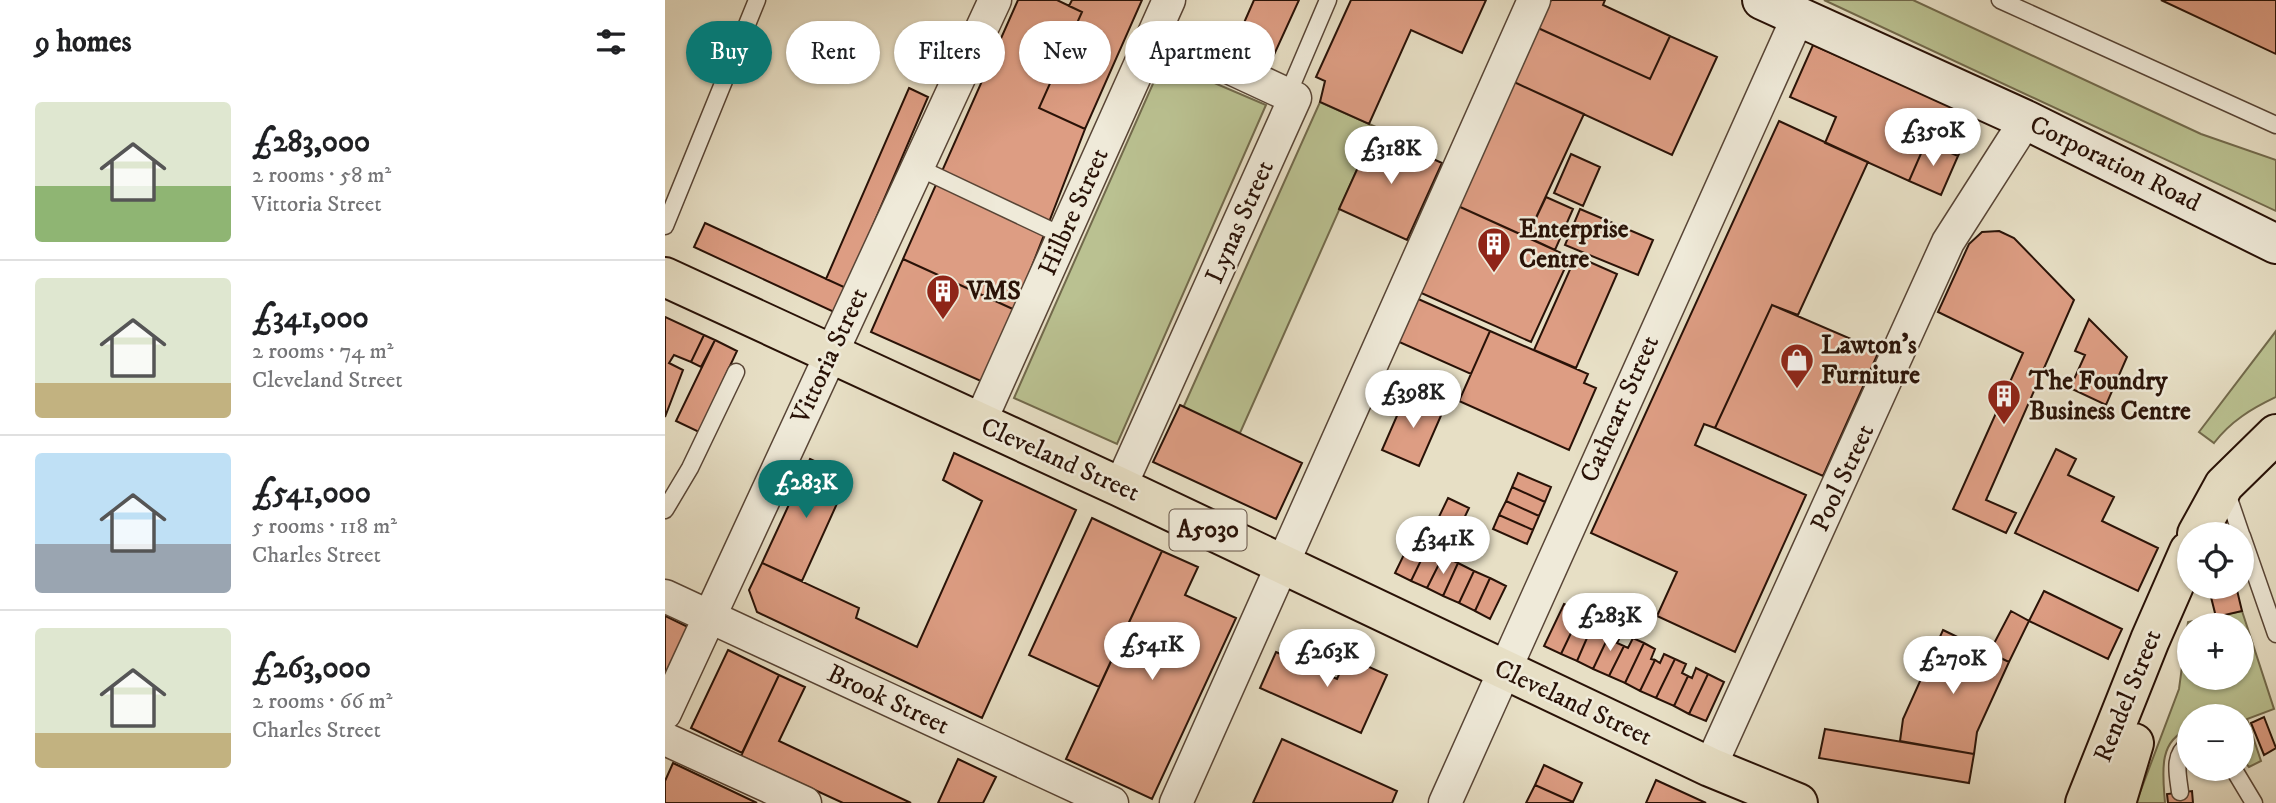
<!DOCTYPE html>
<meta charset="utf-8">
<style>
:root{--surface:#fff;--page:#f2f2f2;--text:#202124;--muted:#757577;--line:#e0e0e0;--accent:#0f766e}
body{margin:0;font-family:"IM FELL DW Pica",serif;background:var(--page);color:var(--text);height:100vh;display:flex;flex-direction:column;font-size:26px;white-space:nowrap}
*{box-sizing:border-box;margin:0}
p{font-size:23px;color:var(--muted)}
.icon{flex:none;width:38px;height:38px;fill:none;stroke:currentColor;stroke-width:2;stroke-linecap:round;stroke-linejoin:round}
.map{position:relative;flex:1;overflow:hidden}
.drawer{display:flex;flex-direction:column;background:var(--surface);width:665px}
.drawer>*{flex:none}
.hud{position:absolute;left:21px;top:21px;width:665px;height:63px;display:flex;gap:14px}
.controls{position:absolute;left:1512px;top:522px;display:grid;gap:14px}
.controls a{display:grid;place-items:center;width:77px;height:77px;border-radius:50%;background:var(--surface);box-shadow:0 2px 5px #0004;font-size:35px}
.price{position:absolute;translate:-50% -60px;padding:0 16px;border-radius:24px;background:#fff;color:#222;font-size:23px;line-height:46px;filter:drop-shadow(0 2px 4px #0008)}
.price::after{content:'';position:absolute;left:50%;top:42px;width:21px;height:16px;margin-left:-10px;background:inherit;clip-path:polygon(0 0,100% 0,50% 100%)}
.price.selected{background:var(--accent);color:#fff}
ul{padding:0;list-style:none}
li{display:flex;align-items:center;gap:21px;height:175px;padding:0 35px}
li+li{border-top:2px solid var(--line)}
li span{display:grid;place-items:center;flex:none;width:196px;height:140px;border-radius:7px;color:#555}
li>.icon{margin-inline-start:auto}
span .icon{width:84px;height:84px;fill:#fffc;stroke-width:1}
li b{font-size:30px}
h2{display:flex;justify-content:space-between;align-items:center;height:84px;padding:0 35px;font-size:30px}
.tag{padding:0 24px;border-radius:32px;background:var(--surface);box-shadow:0 2px 5px #0004;font-size:24px;line-height:63px}
.tag.selected{background:var(--accent);color:#fff}
main{display:flex;flex:1;min-height:0}
.map>svg:first-child{display:block}
</style>
<main>
<section class="drawer">
<h2>9 homes<svg class="icon" aria-label="filters" viewBox="0 0 24 24"><path d="M4 7h16M4 17h16"/><circle cx="9" cy="7" r="2"/><circle cx="15" cy="17" r="2"/></svg></h2>
<ul>
<li><span style="background:linear-gradient(#dfe7d0 60%,#8fb573 0)"><svg class="icon" aria-label="home" viewBox="0 0 24 24"><path d="M3 11l9-7 9 7M6 9v11h12V9"/></svg></span><div><b>£283,000</b><p>2 rooms · 58 m²</p><p>Vittoria Street</p></div></li>
<li><span style="background:linear-gradient(#dfe7d0 75%,#c2b280 0)"><svg class="icon" aria-label="home" viewBox="0 0 24 24"><path d="M3 11l9-7 9 7M6 9v11h12V9"/></svg></span><div><b>£341,000</b><p>2 rooms · 74 m²</p><p>Cleveland Street</p></div></li>
<li><span style="background:linear-gradient(#bfe0f5 65%,#9aa5b1 0)"><svg class="icon" aria-label="home" viewBox="0 0 24 24"><path d="M3 11l9-7 9 7M6 9v11h12V9"/></svg></span><div><b>£541,000</b><p>5 rooms · 118 m²</p><p>Charles Street</p></div></li>
<li><span style="background:linear-gradient(#dfe7d0 75%,#c2b280 0)"><svg class="icon" aria-label="home" viewBox="0 0 24 24"><path d="M3 11l9-7 9 7M6 9v11h12V9"/></svg></span><div><b>£263,000</b><p>2 rooms · 66 m²</p><p>Charles Street</p></div></li>
</ul>
</section>
<div class="map">
<svg width="1611" height="803" viewBox="0 0 1611 803">
<rect width="100%" height="100%" fill="#e7dfc5"/>
<filter id="stains"><feTurbulence type="fractalNoise" baseFrequency=".00286" numOctaves="4"/><feColorMatrix values="0 0 0 0 .2 0 0 0 0 .09 0 0 0 0 .02 0 0 0 .5 -.17"/></filter>
<radialGradient id="worn" r=".72"><stop offset=".6" stop-color="#630" stop-opacity="0"/><stop offset="1" stop-color="#630" stop-opacity=".3"/></radialGradient>
<path fill="#bac191" stroke="#726a4c" stroke-width="2" fill-rule="evenodd" d="M1159,0h89l288,134 75,26v51z
M498,61l103,44 -149,339 -103,-46z
M655,102l56,25 -136,306 -57,-25z
M1611,331v66c-25,12 -45,24 -62,46l-15,-11z
M1577,611l32,98 -27,10 14,42 -12,6 -7,-8v-43h-53v13c-32,12 -26,46 -24,74h-29l43,-114 9,-67zM1524,625h53v52h-53z"/>
<path fill="#dd9d83" stroke="#291207" stroke-width="2" d="M353,0h39l25,12 -43,96 46,21 -70,181 -112,-51z
M407,0h70l-57,129 -46,-21 43,-96 -13,-6z
M589,0h45l-26,57 -37,-16z
M686,0h135l-24,53 -51,-23 -42,94 -49,-22 5,-21 -9,-4z
M886,0h54l-2,5 67,31 -20,43 -112,-51z
M1496,0h115v54z
M873,28l112,51 20,-43 47,21 -45,98 -158,-73z
M1148,45l164,73 -19,38 -32,-14 -17,39 -84,-38 11,-26 -46,-20z
M849,82l70,32 -57,123 -69,-31z
M244,88l19,9 -82,191 -20,-9z
M1114,121l89,41 -70,153 -26,-10 -57,123 -11,-4 -9,21 111,50 -71,157 -78,-36 20,-44 -86,-39z
M709,132l68,31 -35,77 -68,-31z
M1261,142l32,14 -17,39 -32,-14z
M906,154l29,13 -17,39 -29,-13z
M881,197l27,12 -18,41 -28,-13z
M793,206l112,51 -39,85 -112,-50z
M915,209l73,31 -15,35 -73,-30z
M40,223l141,65 -12,24 -140,-65z
M1334,231l15,7 60,62 -88,200 30,13 -10,20 -53,-24 70,-156 -85,-41 31,-68 13,-12z
M911,256l41,18 -41,94 -42,-18z
M238,259l112,51 -32,72 -112,-50z
M751,298l74,33 -19,43 -74,-33z
M1107,305l107,46 -56,125 -108,-48z
M0,317l39,18 -13,27 -17,-7 -5,8 14,7 -18,47z
M1424,319l38,38 -21,48 -36,-17 15,-33 -10,-4z
M825,331l98,43 -4,9 12,5 -27,62 -110,-49z
M39,335l11,5 -14,27 -10,-5z
M50,340l22,11 -38,81 -23,-11z
M741,395l37,16 -24,55 -37,-16z
M515,405l122,58 -26,56 -123,-57z
M1391,449l20,10 -8,16 46,22 -12,24 56,27 -20,43 -123,-58z
M289,453l122,57 -94,208 -225,-106 -8,-22 13,-27 97,45 -3,10 61,29 65,-146 -39,-21z
M145,459l39,18 -47,104 -40,-18z
M853,473l33,14 -6,15 -33,-15z
M847,487l33,15 -6,14 -33,-15z
M783,498l21,10 -11,23 -21,-10z
M841,501l33,15 -6,14 -34,-15z
M834,515l34,15 -6,14 -34,-15z
M427,518l70,33 -63,136 -70,-32z
M746,540l16,8 -16,33 -16,-8z
M762,548l16,8 -16,32 -16,-7z
M497,551l36,16 -13,28 51,23 -84,181 -86,-40z
M778,556l15,7 -15,33 -16,-8z
M793,563l16,8 -15,32 -16,-7z
M809,571l16,7 -15,33 -16,-8z
M825,578l16,8 -16,33 -15,-8z
M1571,586l6,25 -26,6 -7,-28z
M1379,591l78,38 -14,30 -79,-38z
M899,604l17,8 -20,42 -17,-8z
M1346,611l18,10 -20,41 -20,-9z
M916,612l11,5 -6,12 4,2 -13,30 -16,-7z
M0,616l23,11 -23,49z
M936,621l12,6 -20,42 -16,-8 13,-30 5,2z
M948,627l10,4 -6,12 7,3 -15,30 -16,-7z
M1278,630l66,32 -32,70 -3,22 -74,-13 3,-22z
M968,638l11,5 -19,40 -16,-7 15,-30 4,2z
M979,643l11,6 -4,10 4,1 -15,31 -15,-8z
M63,650l51,25 -37,78 -51,-25z
M611,652l61,27 10,-22 40,18 -26,58 -101,-45z
M999,654l11,5 -19,39 -16,-7 15,-31 5,3z
M1010,659l11,5 -4,9 6,3 -14,30 -18,-8z
M1031,668l12,6 -19,40 -15,-8 14,-30 4,2z
M1043,674l16,8 -18,39 -17,-7z
M114,675l26,12 -26,54 132,62h-68l-102,-47z
M1599,717l12,31 -12,7 -13,-32z
M1160,729l149,25 -5,29 -150,-25z
M617,739l115,52 -5,12h-139z
M293,759l38,18 -13,26h-45z
M8,763l84,40h-92v-22z
M879,765l38,18 -9,19 -38,-17z
M991,780l50,23h-60z
M870,785l38,17v1h-47z
M1527,791l1,12h-25l-1,-9z"/>
<g fill="none" stroke-linecap="round" stroke-linejoin="round">
<g stroke="#584536" stroke-width="19">
<path id="lane" d="M1335,0l276,125
M623,94l40,-94
M252,167l146,69
M0,226l92,-226
M1561,490l15,44
M0,510l25,-42 46,-96
M1577,536l34,98
M1568,768l21,35
M1515,792c-2,-17 -8,-37 9,-48"/>
</g>
<g stroke="#584536" stroke-width="35">
<path id="street" d="M314,424l190,-424
M455,487l175,-389 -140,-65
M0,596l447,207
M0,713l330,-713
M0,739l140,64
M1045,767l238,-525 78,-122
M511,803l358,-803
M780,803l353,-786"/>
</g>
<g stroke="#291207" stroke-width="42">
<path id="secondary" d="M1097,0l264,120 250,124"/>
</g>
<g stroke="#291207" stroke-width="42">
<path id="primary" d="M0,277l455,210 590,280 88,36
M1532,534l27,-49 52,-51
M1420,803l65,-163 39,-89
M1451,803l18,-60"/>
</g>
<use href="#lane" stroke="#efead9" stroke-width="16"/>
<use href="#street" stroke="#efead9" stroke-width="32"/>
<use href="#secondary" stroke="#efead9" stroke-width="38"/>
<use href="#primary" stroke="#e7dfc5" stroke-width="38"/>
</g>
<defs>
<g id="building-pin" transform="scale(1.75)"><path d="M0 17L-7.5 6A9.5 9.5 0 1 1 7.5 6Z" fill="#8f2418" stroke="#efead9"/><path d="M-4-6H4V6H1V3H-1V6H-4ZM-2.5-4.3h1.7v1.8h-1.7ZM.8-4.3h1.7v1.8H.8ZM-2.5-1h1.7V.8h-1.7ZM.8-1h1.7V.8H.8Z" fill="#fff"/></g>
<g id="shop-pin" transform="scale(1.75)"><path d="M0 17L-7.5 6A9.5 9.5 0 1 1 7.5 6Z" fill="#8f2418" stroke="#efead9"/><path d="M-5-2.5h2.3a2.7 3.5 0 0 1 5.4 0H5L5.5 6h-11ZM-1.5-2.5h3a1.5 2.3 0 0 0-3 0Z" fill="#fff"/></g>
</defs>
<g fill-rule="evenodd">
<use href="#building-pin" x="829" y="244"/>
<use href="#building-pin" x="278" y="291"/>
<use href="#shop-pin" x="1132" y="360"/>
<use href="#building-pin" x="1339" y="396"/>
</g>
<g text-anchor="middle" dominant-baseline="central" stroke-width="5" stroke-linejoin="round" paint-order="stroke">
<rect fill="#efead9" stroke="#645346" stroke-width="2" x="504.5" y="509.5" width="77" height="41" rx="5"/>
<g font-size="24" font-weight="bold" fill="#291207">
<text x="543" y="530">A5030</text>
</g>
<g font-size="26" fill="#291207" stroke="#efead9">
<text transform="translate(1450 164) rotate(26)">Corporation Road</text>
<text transform="translate(409 212) rotate(-66)">Hilbre Street</text>
<text transform="translate(575 222) rotate(-66)">Lynas Street</text>
<text transform="translate(165 356) rotate(-65)">Vittoria Street</text>
<text transform="translate(955 409) rotate(-66)">Cathcart Street</text>
<text transform="translate(395 460) rotate(24)">Cleveland Street</text>
<text transform="translate(1178 478) rotate(-65)">Pool Street</text>
<text transform="translate(1463 696) rotate(-68)">Rendel Street</text>
<text transform="translate(223 700) rotate(25)">Brook Street</text>
<text transform="translate(908 703) rotate(25)">Cleveland Street</text>
</g>
<g font-size="26" font-weight="bold" fill="#291207" stroke="#efead9" text-anchor="start">
<text x="854" y="229">Enterprise<tspan x="854" dy="30">Centre</tspan></text>
<text x="302" y="291">VMS</text>
<text x="1156" y="345">Lawton's<tspan x="1156" dy="30">Furniture</tspan></text>
<text x="1364" y="381">The Foundry<tspan x="1364" dy="30">Business Centre</tspan></text>
</g>
</g>
<rect width="100%" height="100%" filter="url(#stains)"/>
<rect width="100%" height="100%" fill="url(#worn)"/>
</svg>
<div class="controls">
<a><svg class="icon" aria-label="locate" viewBox="0 0 24 24"><circle cx="12" cy="12" r="6"/><path d="M12 2v4M12 18v4M2 12h4M18 12h4"/></svg></a>
<a>+</a>
<a>−</a>
</div>
<b class="price" style="left:1268px;top:168px">£350K</b>
<b class="price" style="left:726px;top:186px">£318K</b>
<b class="price" style="left:748px;top:430px">£398K</b>
<b class="price selected" style="left:141px;top:520px">£283K</b>
<b class="price" style="left:778px;top:576px">£341K</b>
<b class="price" style="left:945px;top:653px">£283K</b>
<b class="price" style="left:487px;top:682px">£541K</b>
<b class="price" style="left:662px;top:689px">£263K</b>
<b class="price" style="left:1288px;top:696px">£270K</b>
<div class="hud">
<a class="tag selected">Buy</a>
<a class="tag">Rent</a>
<a class="tag">Filters</a>
<a class="tag">New</a>
<a class="tag">Apartment</a>
</div>
</div>
</main>
